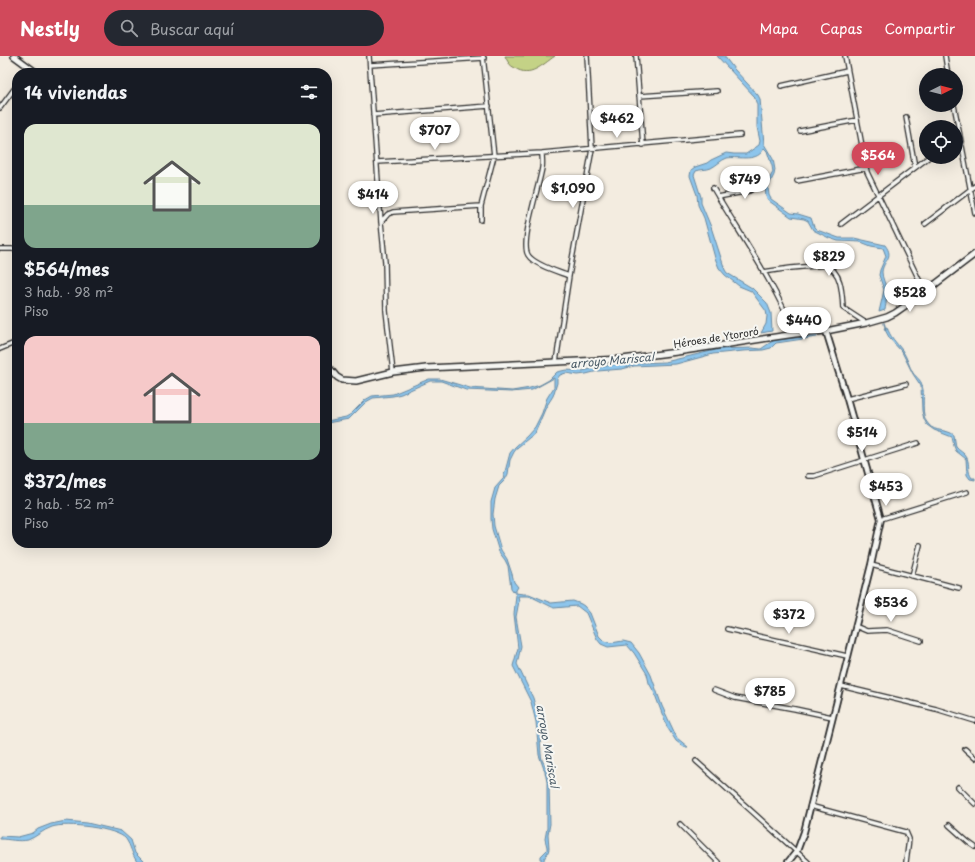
<!DOCTYPE html>
<html lang="es">
<meta charset="utf-8">
<style>
:root{--surface:#171b24;--page:#242831;--text:#f1f3f6;--muted:#9ea1a6;--accent:#d1495b}
body{margin:0;font-family:"Playpen Sans",sans-serif;background:var(--page);color:var(--text);height:100vh;display:flex;flex-direction:column;font-size:15px;white-space:nowrap}
*{box-sizing:border-box;margin:0}
p{font-size:13px;color:var(--muted)}
.icon{flex:none;width:22px;height:22px;fill:none;stroke:currentColor;stroke-width:2;stroke-linecap:round;stroke-linejoin:round}
.map{position:relative;flex:1;overflow:hidden}
.sheet{position:absolute;left:12px;top:12px;width:320px;height:480px;display:flex;flex-direction:column;background:var(--surface);border-radius:16px;box-shadow:0 4px 16px #0002}
.sheet>*{flex:none}
.needle{width:26px;rotate:84deg}
.tools{position:absolute;left:919px;top:12px;display:grid;gap:8px}
.tools a{display:grid;place-items:center;width:44px;height:44px;border-radius:50%;background:var(--surface);box-shadow:0 4px 16px #0002;font-size:20px}
.price{position:absolute;translate:-50% -34px;padding:0 9px;border-radius:14px;background:#fff;color:#222;font-size:13px;line-height:26px;filter:drop-shadow(0 1px 2px #0008)}
.price::after{content:'';position:absolute;left:50%;top:24px;width:12px;height:9px;margin-left:-6px;background:inherit;clip-path:polygon(0 0,100% 0,50% 100%)}
.price.active{background:var(--accent);color:#fff}
ul{padding:0;list-style:none}
li{display:grid;align-content:center;gap:8px;height:212px;padding:0 12px}
li span{display:grid;place-items:center;height:124px;border-radius:12px;color:#555}
li>.icon{margin-inline-start:auto}
span .icon{width:72px;height:72px;fill:#fffc;stroke-width:1}
li b{font-size:17px}
h2{display:flex;justify-content:space-between;align-items:center;height:48px;padding:0 12px;font-size:17px}
header{display:flex;align-items:center;gap:24px;box-sizing:border-box;height:56px;padding:0 20px;background:var(--accent);color:#fff}
header strong{font-size:19px}
nav{display:flex;gap:22px;margin-inline-start:auto;font-size:14px}
.search{width:280px;height:36px;background:var(--page);display:flex;align-items:center;gap:10px;box-sizing:border-box;padding:0 14px;border-radius:22px;color:var(--muted);font-size:15px}
.map>svg:first-child{display:block}
</style>
<header>
<strong>Nestly</strong>
<div class="search"><svg class="icon" aria-label="search" viewBox="0 0 24 24"><circle cx="10" cy="10" r="6"/><path d="M15 15l6 6"/></svg>Buscar aquí</div>
<nav><a>Mapa</a><a>Capas</a><a>Compartir</a></nav>
</header>
<div class="map">
<svg width="975" height="806" viewBox="0 0 975 806">
<rect width="100%" height="100%" fill="#f3ece0"/>
<filter id="ink" filterUnits="userSpaceOnUse"><feTurbulence type="fractalNoise" baseFrequency=".025" numOctaves="2"/><feDisplacementMap in="SourceGraphic" scale="8" xChannelSelector="R" yChannelSelector="G"/><feConvolveMatrix kernelMatrix="1 2 1 2 8 2 1 2 1" color-interpolation-filters="sRGB"/></filter>
<g filter="url(#ink)">
<path fill="#c4d286" stroke="#787e58" d="M505,0h50c-13,9 -25,22 -40,12 -6,-3 -7,-6 -10,-12z"/>
<path fill="#8dc5ec" stroke="#66879f" d="M717,0h7l10,13 24,26 2,4 4,45 9,15 2,11 -1,5 -6,12 1,8 2,4 20,14 7,1 13,4 3,9 3,3 22,8h15l31,7c10,13 -2,15 -3,27 0,6 3,10 4,16 2,7 0,15 -1,22l-6,2 5,-22 -5,-15 1,-5 6,-14 -3,-8 -12,-2 -10,-4 -23,-1 -9,-3 -16,-8 -5,-9 -4,-2 -13,-2 -22,-16 -3,-4 -1,-10 8,-15 -1,-6 -5,-15 -3,-3c-6,15 -25,8 -37,10 -6,2 -10,7 -16,10 -4,2 -10,1 -15,3l-2,4 7,22v6l10,24 14,43 2,3 25,15 15,15 4,10 1,18 -11,2 5,-9 1,-8 -1,-5 -15,-20 -12,-5 -14,-11 -6,-7 -4,-10 -11,-40 -6,-13 -1,-10 -7,-19 1,-6 4,-3 12,-4 4,-3 15,-7 8,1h12l13,-9 1,-4 -3,-14v-22l-3,-9z
M887,271c3,10 9,15 15,23 5,7 7,16 11,23 3,4 8,7 9,12 4,12 -3,30 7,40 6,7 18,4 25,10l2,12c3,4 9,6 11,11 3,7 0,14 5,20h3v2l-5,-1 -3,-4 -1,-16 -10,-8 -2,-5 -2,-9 -18,-7 -7,-5 -3,-6 -2,-8 -1,-25 -8,-12 -11,-22 -12,-13 -6,-11z
M817,280v1l-41,6 -5,5 -8,2 -20,1 -30,3 -37,10 -42,2 -12,3 -24,2 -12,3 -8,1 -12,-2 -6,2 -3,4v4l-4,13 -7,11 -11,26 -17,14 -4,5 -4,8 -2,14 -3,6 -6,6 -4,13 -2,15 1,12 7,24 6,9 5,15 2,8 4,5 -2,3v3l7,1h6l22,9 22,-2 8,3 3,2 6,7 9,23 5,5 7,2 12,-2 8,2 8,10 12,22 11,31 15,32 11,9h-4l-8,-6 -9,-14 -13,-35 -5,-9 -2,-9 -13,-21 -7,-8 -19,2 -7,-3 -4,-5 -11,-26 -9,-7 -23,2 -24,-12h-12l1,5 -3,16 5,29 -4,18 16,34 6,22 2,34 1,6 4,7 3,17 1,40 -2,10 1,15 -1,3 -4,7v3h-3v-6l6,-6v-3l-2,-8 2,-11v-46l-2,-10 -6,-17 -3,-33 -5,-20 -18,-36 5,-18 -4,-34 2,-19 -5,-7 -3,-22 -3,-6 -6,-8 -7,-23 -1,-10v-17l4,-14 8,-9 7,-26 5,-6 12,-11 8,-9 7,-14 5,-15 7,-11v-9l-22,12 -21,2 -45,-2 -25,-9h-11l-29,13 -8,2 -20,2 -7,4 -17,17 -22,4v-2l19,-4 5,-3 14,-14 7,-4 21,-2 36,-15h11l30,9 42,3 18,-3 10,-3 9,-5 8,-8 9,-2 16,1 34,-7 49,-2 55,-13 32,-1 9,1 13,-9z
M66,765l21,2 34,8 10,9 4,13 9,9h-7c-5,-7 -6,-16 -11,-23 -9,-11 -60,-17 -74,-12 -9,3 -16,10 -24,13 -10,2 -19,-1 -28,-1v-3l18,1 15,-4 5,-4 13,-5z"/>
<g fill="none" stroke-linecap="round" stroke-linejoin="round">
<path stroke="#66879f" stroke-width="1.5" d="M884,267l2,7"/>
<g stroke="#2b2b2b" stroke-width="6">
<path id="minor" d="M369,0l12,166 4,40 1,49 7,61
M636,0l7,89
M845,0l22,116 58,120
M945,0l3,19
M370,9l114,-7
M26,17l4,-5
M781,30l66,-15
M639,40l78,-5
M954,49l21,108
M0,52l17,-23
M373,59l116,-9
M906,61l9,50
M800,75l57,-11
M542,97c0,5 1,10 0,15 -3,19 -22,74 -14,87 6,10 31,17 41,21
M377,106l165,-9 198,-18
M797,125l69,-13
M713,132c28,48 61,94 82,146
M718,141l31,-6 2,-1 5,-9
M481,164v-14l13,-50 -11,-100
M381,166l7,-8 5,-2 88,-6
M841,168l88,-67
M925,168l50,-38
M0,193h17
M763,216l28,-4 35,-3c16,7 16,28 17,43l23,15
M0,293l17,-7
M556,306l13,-86 23,-127 -5,-93
M847,343l59,-15
M808,420h6l104,-33
M881,463l86,-27
M871,509l88,23
M912,520l8,-31
M855,570l12,5 20,-1 34,11
M727,573l120,27
M841,630l95,23 39,12
M714,634l21,8 60,11 37,8
M965,693l10,9
M696,705l112,101
M958,731l17,17
M810,750l96,26 3,7 -3,23
M680,768l38,38
M949,769l19,17 7,5"/>
</g>
<g stroke="#2b2b2b" stroke-width="8">
<path id="tertiary" d="M788,806l9,-11 7,-19 67,-267 10,-46 -34,-120 -21,-68"/>
</g>
<g stroke="#2b2b2b" stroke-width="8">
<path id="secondary" d="M14,0l23,17
M327,309l10,12 5,3 14,1 37,-9 33,-4 196,-9 55,-7 118,-18 31,-3 40,-8 21,-6 8,-4 30,-21 50,-38"/>
</g>
<use href="#minor" stroke="#f6f6f2" stroke-width="3.5"/>
<use href="#tertiary" stroke="#f6f6f2" stroke-width="4.5"/>
<use href="#secondary" stroke="#f6f6f2" stroke-width="5"/>
</g>
</g>
<g text-anchor="middle" dominant-baseline="central" stroke-width="4" stroke-linejoin="round" paint-order="stroke">
<g font-size="10" fill="#2b2b2b" stroke="#f6f6f2">
<text transform="translate(716 281) rotate(-9)">Héroes de Ytororó</text>
</g>
<g font-size="11" font-style="italic" fill="#485965" stroke="#f6f6f2">
<text transform="translate(612 304) rotate(-5)">arroyo Mariscal</text>
<text transform="translate(548 690) rotate(80)">arroyo Mariscal</text>
</g>
</g>
</svg>
<div class="tools">
<a><svg class="needle" viewBox="-14 -14 28 28"><path d="M0-13l5 13h-10z" fill="#e53935"/><path d="M0 13l5-13h-10z" fill="#9ea1a6"/></svg></a>
<a><svg class="icon" aria-label="locate" viewBox="0 0 24 24"><circle cx="12" cy="12" r="6"/><path d="M12 2v4M12 18v4M2 12h4M18 12h4"/></svg></a>
</div>
<b class="price" style="left:617px;top:83px">$462</b>
<b class="price" style="left:435px;top:95px">$707</b>
<b class="price active" style="left:878px;top:120px">$564</b>
<b class="price" style="left:745px;top:144px">$749</b>
<b class="price" style="left:573px;top:153px">$1,090</b>
<b class="price" style="left:373px;top:159px">$414</b>
<b class="price" style="left:829px;top:221px">$829</b>
<b class="price" style="left:910px;top:257px">$528</b>
<b class="price" style="left:804px;top:285px">$440</b>
<b class="price" style="left:862px;top:397px">$514</b>
<b class="price" style="left:886px;top:451px">$453</b>
<b class="price" style="left:891px;top:567px">$536</b>
<b class="price" style="left:789px;top:579px">$372</b>
<b class="price" style="left:770px;top:656px">$785</b>
<section class="sheet">
<h2>14 viviendas<svg class="icon" aria-label="filters" viewBox="0 0 24 24"><path d="M4 7h16M4 17h16"/><circle cx="9" cy="7" r="2"/><circle cx="15" cy="17" r="2"/></svg></h2>
<ul>
<li><span style="background:linear-gradient(#dfe7d0 65%,#7fa58c 0)"><svg class="icon" aria-label="home" viewBox="0 0 24 24"><path d="M3 11l9-7 9 7M6 9v11h12V9"/></svg></span><div><b>$564/mes</b><p>3 hab. · 98 m²</p><p>Piso</p></div></li>
<li><span style="background:linear-gradient(#f6c9c9 70%,#7fa58c 0)"><svg class="icon" aria-label="home" viewBox="0 0 24 24"><path d="M3 11l9-7 9 7M6 9v11h12V9"/></svg></span><div><b>$372/mes</b><p>2 hab. · 52 m²</p><p>Piso</p></div></li>
</ul>
</section>
</div>
